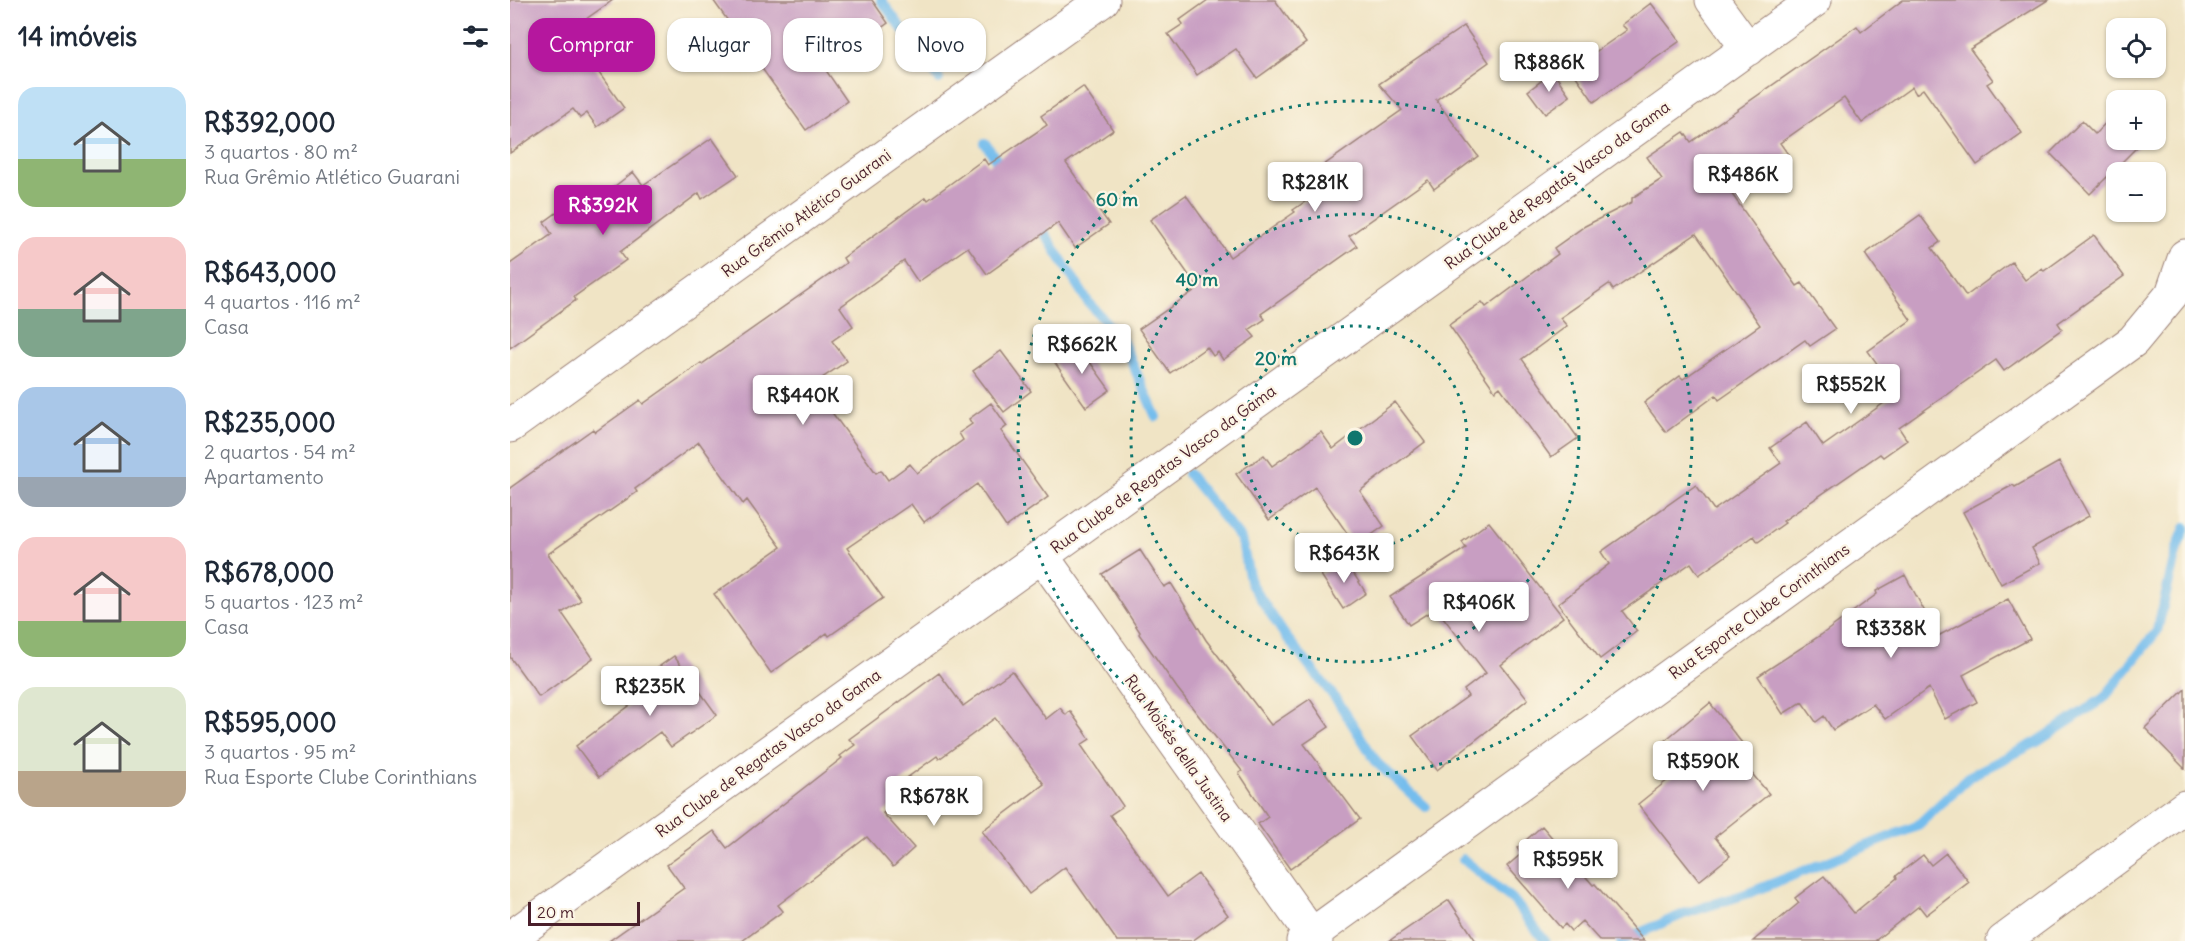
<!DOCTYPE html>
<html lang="pt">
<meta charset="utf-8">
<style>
:root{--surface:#fff;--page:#f2f2f3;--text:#1f2937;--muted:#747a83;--accent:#b5179e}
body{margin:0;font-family:Delius,sans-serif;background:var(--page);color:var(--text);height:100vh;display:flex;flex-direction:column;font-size:22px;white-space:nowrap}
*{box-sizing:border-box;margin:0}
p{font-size:20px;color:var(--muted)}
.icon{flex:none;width:33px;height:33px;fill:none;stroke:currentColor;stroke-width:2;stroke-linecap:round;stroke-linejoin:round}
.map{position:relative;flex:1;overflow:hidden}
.drawer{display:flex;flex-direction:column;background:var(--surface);width:510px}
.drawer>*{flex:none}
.hud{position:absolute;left:18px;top:18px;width:570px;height:54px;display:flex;gap:12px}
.fabs{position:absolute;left:1596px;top:18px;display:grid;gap:12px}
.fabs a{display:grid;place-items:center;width:60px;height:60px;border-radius:12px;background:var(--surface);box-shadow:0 2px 4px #0004;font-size:30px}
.scale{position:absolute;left:18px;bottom:15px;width:112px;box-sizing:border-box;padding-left:6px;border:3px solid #4a1f2b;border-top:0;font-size:16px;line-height:21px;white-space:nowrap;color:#4a1f2b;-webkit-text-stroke:4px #fcf5e5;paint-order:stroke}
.price{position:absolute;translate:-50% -51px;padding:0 14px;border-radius:6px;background:#fff;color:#222;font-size:20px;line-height:39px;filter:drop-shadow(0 2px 3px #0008)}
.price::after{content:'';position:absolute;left:50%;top:36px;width:18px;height:14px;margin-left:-9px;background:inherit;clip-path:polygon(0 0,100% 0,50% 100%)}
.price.active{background:var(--accent);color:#fff}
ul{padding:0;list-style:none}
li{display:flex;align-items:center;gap:18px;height:150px;padding:0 18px}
li span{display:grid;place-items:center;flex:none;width:168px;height:120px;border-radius:18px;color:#555}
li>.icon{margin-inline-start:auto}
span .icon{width:72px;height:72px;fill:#fffc;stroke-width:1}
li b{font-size:26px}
h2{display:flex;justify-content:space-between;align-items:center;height:72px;padding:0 18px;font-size:26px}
.chip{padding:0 21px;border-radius:18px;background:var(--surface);box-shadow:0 2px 4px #0004;font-size:21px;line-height:54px}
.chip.active{background:var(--accent);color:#fff}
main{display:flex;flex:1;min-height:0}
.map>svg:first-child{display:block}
</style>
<main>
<section class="drawer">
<h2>14 imóveis<svg class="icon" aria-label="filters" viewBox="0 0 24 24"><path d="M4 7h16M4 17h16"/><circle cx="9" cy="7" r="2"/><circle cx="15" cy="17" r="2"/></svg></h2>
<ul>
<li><span style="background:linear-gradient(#bfe0f5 60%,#8fb573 0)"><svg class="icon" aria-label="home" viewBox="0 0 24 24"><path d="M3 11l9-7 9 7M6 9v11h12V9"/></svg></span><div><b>R$392,000</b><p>3 quartos · 80 m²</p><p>Rua Grêmio Atlético Guarani</p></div></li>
<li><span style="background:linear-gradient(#f6c9c9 60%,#7fa58c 0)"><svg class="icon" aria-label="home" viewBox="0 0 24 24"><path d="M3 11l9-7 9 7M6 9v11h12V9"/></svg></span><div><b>R$643,000</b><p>4 quartos · 116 m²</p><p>Casa</p></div></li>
<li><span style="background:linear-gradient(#a9c7e8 75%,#9aa5b1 0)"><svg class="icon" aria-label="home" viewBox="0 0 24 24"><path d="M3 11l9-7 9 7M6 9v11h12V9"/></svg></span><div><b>R$235,000</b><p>2 quartos · 54 m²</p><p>Apartamento</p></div></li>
<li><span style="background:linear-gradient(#f6c9c9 70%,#8fb573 0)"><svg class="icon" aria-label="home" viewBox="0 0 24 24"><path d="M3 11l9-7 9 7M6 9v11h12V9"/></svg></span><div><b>R$678,000</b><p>5 quartos · 123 m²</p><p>Casa</p></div></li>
<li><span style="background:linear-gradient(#dfe7d0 70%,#b9a48a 0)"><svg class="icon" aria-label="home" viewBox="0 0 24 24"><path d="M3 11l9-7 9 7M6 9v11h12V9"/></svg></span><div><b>R$595,000</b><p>3 quartos · 95 m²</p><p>Rua Esporte Clube Corinthians</p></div></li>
</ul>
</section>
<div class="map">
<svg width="1675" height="941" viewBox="0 0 1675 941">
<rect width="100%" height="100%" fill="#fcf5e5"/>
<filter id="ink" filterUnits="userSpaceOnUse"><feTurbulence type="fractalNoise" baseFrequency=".0167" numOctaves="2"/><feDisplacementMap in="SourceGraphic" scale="12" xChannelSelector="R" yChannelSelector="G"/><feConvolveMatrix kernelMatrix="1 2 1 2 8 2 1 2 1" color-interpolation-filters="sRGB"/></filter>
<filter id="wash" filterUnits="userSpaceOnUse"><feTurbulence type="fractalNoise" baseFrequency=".008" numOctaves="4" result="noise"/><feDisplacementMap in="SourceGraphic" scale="24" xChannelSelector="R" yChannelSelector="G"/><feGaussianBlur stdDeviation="1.35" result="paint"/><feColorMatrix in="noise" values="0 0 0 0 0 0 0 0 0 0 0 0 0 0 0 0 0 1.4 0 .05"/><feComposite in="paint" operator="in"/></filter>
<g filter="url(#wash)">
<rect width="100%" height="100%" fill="#f0e4c5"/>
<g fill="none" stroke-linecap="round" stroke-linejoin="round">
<path stroke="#75bded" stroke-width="10" d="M371,0l58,79
M475,143l19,28
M527,221l51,81 34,38 34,77
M678,474l53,65 10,45 33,50 55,69 38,60 49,44
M953,859l51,42 31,40
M1111,941l65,-28 63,-20 168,-67 53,-50 67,-34 67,-44 53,-67 20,-83 8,-20"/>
</g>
<g id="blocks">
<path fill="#c89ec2" d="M0,0h103l-44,31 55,77 -27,19 -10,-14 -7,5 -7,-9 -63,44z
M203,0h159l16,23 -63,46 22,32 -41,29z
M698,0h67l31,43 -49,35 -21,-29 -39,26 -29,-41 15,-10 -3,-4z
M1393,0h145l-78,49 23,31 -6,4 35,49 -45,32 -54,-76 -7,5 -4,-7 -50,36 -18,-25 -64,45 8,11 -57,39 66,93 5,-3 33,46 -25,17 -5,-6 -86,60 -3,-5 -50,37 -22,-29 36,-27 3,3 77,-54 -64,-91 -83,56 -4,-6 -49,34 7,8 -45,33 56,79 -27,19 -51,-70 -5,4 -46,-66 33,-23 4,5 72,-53 -4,-6 31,-22 47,-24v-4l30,-19 -15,-22 37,-25 7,10 166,-116 4,6z
M1141,3l29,38 -86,61 -23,-33 56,-39 -5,-5z
M954,26l25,36 -53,38 42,56 -44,33 -6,-9 -79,56 8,10 -96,68 4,5 -16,11 6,7 -32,23 -5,-8 -5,4 -6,-9 -37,26 -31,-44 59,-41 -48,-68 36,-25 44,62 65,-45 -2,-2 42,-29 -11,-16 78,-55 -23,-26z
M1043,72l17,24 -25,18 -17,-23z
M573,87l30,43 -47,33 43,61 -34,24 -17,-25 -71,51 -19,-27 -50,35 -14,-21 -64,46 13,19 -21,15 15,20 -35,24 64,88 5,-3 7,10 22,-16 7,9 46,-33 -4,-7 13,-9 -3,-5 22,-16 16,23 -6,5 47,66 -42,30 -29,-43 -53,38 -13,-18 -64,44 36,50 -54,38 -2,-3 -56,40 -57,-79 67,-47 -34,-47 -4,4 -44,-62 -64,47 2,3 -89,62 33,46 -19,13 31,45 -54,39 -29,-40v-169l83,-59 2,3 45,-32 3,4 58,-41 1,1 144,-101 -3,-5 83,-61 2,3 56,-41 4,6 59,-40 -6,-9z
M1606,112v28h28l-54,54 -40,-41 32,-32 13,13z
M202,138l26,37 -36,24 -3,-6 -79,59 6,8 -52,37 2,3 -66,48v-84l42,-30 -8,-12 36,-26 8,11 45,-35 10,13z
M1410,215l20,27 -8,6 34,48 46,-34 13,18 17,-12 2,3 50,-36 30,41 -66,47 4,6 -58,42 -8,-11 -97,68 8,12 -24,17 -3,-3 -97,67 2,2 -27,19 -4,-6 -55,39 -8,-12 -69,48 15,20 -37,28 -42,-55 51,-40 -8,-12 95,-67 18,25 67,-47 -11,-15 37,-26 16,24 75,-53 -30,-42 43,-31 -46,-66z
M567,344l33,46 -24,17 -33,-47z
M491,351l30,40 -27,21 -31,-41z
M885,402l30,40 -65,49 24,35 -28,20 -41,-59 -46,33 -33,-46 28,-19 8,11 49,-34 12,17z
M1549,462l30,54 -57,32 8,15 -39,21 -38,-72 50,-27 2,2z
M979,522l74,95 -62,48 27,34 -91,71 -25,-34 56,-40 -4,-6 22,-17 -50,-65 -27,17 -19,-28 76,-49 -4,-6z
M630,550l24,37 7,-4 35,57 65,85 39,-26 19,28 -25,17 56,75 -70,50 -32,-45 10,-7 -29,-44 3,-2 -65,-83 -38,-54 1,-2 -38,-58z
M835,560l21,33 -23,16 -22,-34z
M1395,575l33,61 70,-37 22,40 -67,36 14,27 -32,17 -16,-31 -44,31 -12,-15 -40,26 -9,-14 -8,6 -14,-20 -19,12 -25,-38 63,-41 56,-41 -1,-3z
M164,656l43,59 -46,32 -11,-15 -61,45 -23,-31 61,-46 -8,-12z
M502,671l34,48 14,-11 6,7 4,-4 20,28 -9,6 42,61 -13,9 58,81 30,-22 30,41 -36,26h-75l-52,-74 -36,27 -47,-63 62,-47 -49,-66 -56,41 -2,-3 -48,35 8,11 -14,11 31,35 -21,19 -26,-30 -89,68 5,6 -41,30h-133l75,-53 -17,-23 47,-34 13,17 115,-90 -2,-2 15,-11 -6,-6 90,-66 24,33z
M1675,689v80l-40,-41z
M1200,703l32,40 -9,8 36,43 -54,43 15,19 -31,25 -61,-77 46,-37 -20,-26z
M1032,826l51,59 2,-1 49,57h-44l-18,-20 -11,10 -6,-7 -4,4 -54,-62 14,-12 -4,-6z
M1436,853l23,29 -43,33 -7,-9 -43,34 1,1h-124l46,-38 -4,-5 29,-22 30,37 43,-35 -1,-2 27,-21 8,10z
M939,900l27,41h-87z"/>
</g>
</g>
<g filter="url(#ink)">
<use href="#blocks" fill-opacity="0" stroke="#9d8278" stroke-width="1.5"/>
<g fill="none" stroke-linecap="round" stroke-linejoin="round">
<g stroke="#9d8278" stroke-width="35">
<path id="street" d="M1202,0l36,49
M532,556l274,385
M0,938l1305,-938
M793,941l830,-600 39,-47 13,-38
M1493,941l182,-134"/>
</g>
<g stroke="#9d8278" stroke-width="35">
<path id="secondary" d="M0,426l593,-426"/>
</g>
<use href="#street" stroke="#fff" stroke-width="33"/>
<use href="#secondary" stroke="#fff" stroke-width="33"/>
</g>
</g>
<g fill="none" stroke="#0f766e" stroke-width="3" stroke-dasharray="3 6">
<circle cx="845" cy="438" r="112"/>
<circle cx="845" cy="438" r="224"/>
<circle cx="845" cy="438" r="337"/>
</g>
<g text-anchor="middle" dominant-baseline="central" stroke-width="4.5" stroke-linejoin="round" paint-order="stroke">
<g font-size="16" fill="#4a1f2b" stroke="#fcf5e5">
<text transform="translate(1047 185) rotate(-36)">Rua Clube de Regatas Vasco da Gama</text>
<text transform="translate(296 213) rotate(-36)">Rua Grêmio Atlético Guarani</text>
<text transform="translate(653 469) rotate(-36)">Rua Clube de Regatas Vasco da Gama</text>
<text transform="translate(1249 611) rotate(-36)">Rua Esporte Clube Corinthians</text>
<text transform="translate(669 748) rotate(55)">Rua Moisés della Justina</text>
<text transform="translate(258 753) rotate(-36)">Rua Clube de Regatas Vasco da Gama</text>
</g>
</g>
<circle cx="845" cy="438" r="9" fill="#0f766e" stroke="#fcf5e5" stroke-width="3"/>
<g font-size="18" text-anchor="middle" font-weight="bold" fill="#0f766e" stroke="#fcf5e5" stroke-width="4.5" stroke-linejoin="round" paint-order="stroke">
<text x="607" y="206">60 m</text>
<text x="687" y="286">40 m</text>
<text x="766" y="365">20 m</text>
</g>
</svg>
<div class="fabs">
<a><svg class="icon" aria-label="locate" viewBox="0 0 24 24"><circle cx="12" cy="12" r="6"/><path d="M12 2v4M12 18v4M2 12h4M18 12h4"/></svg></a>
<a>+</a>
<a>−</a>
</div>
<div class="scale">20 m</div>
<b class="price" style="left:1039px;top:93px">R$886K</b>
<b class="price" style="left:1233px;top:205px">R$486K</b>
<b class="price" style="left:805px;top:213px">R$281K</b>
<b class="price active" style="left:93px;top:236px">R$392K</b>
<b class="price" style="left:572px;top:375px">R$662K</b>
<b class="price" style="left:1341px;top:415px">R$552K</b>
<b class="price" style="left:293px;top:426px">R$440K</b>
<b class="price" style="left:834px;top:584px">R$643K</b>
<b class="price" style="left:969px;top:633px">R$406K</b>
<b class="price" style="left:1381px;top:659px">R$338K</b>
<b class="price" style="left:140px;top:717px">R$235K</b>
<b class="price" style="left:1193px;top:792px">R$590K</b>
<b class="price" style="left:424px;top:827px">R$678K</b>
<b class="price" style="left:1058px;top:890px">R$595K</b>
<div class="hud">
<a class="chip active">Comprar</a>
<a class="chip">Alugar</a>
<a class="chip">Filtros</a>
<a class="chip">Novo</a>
</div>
</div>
</main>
